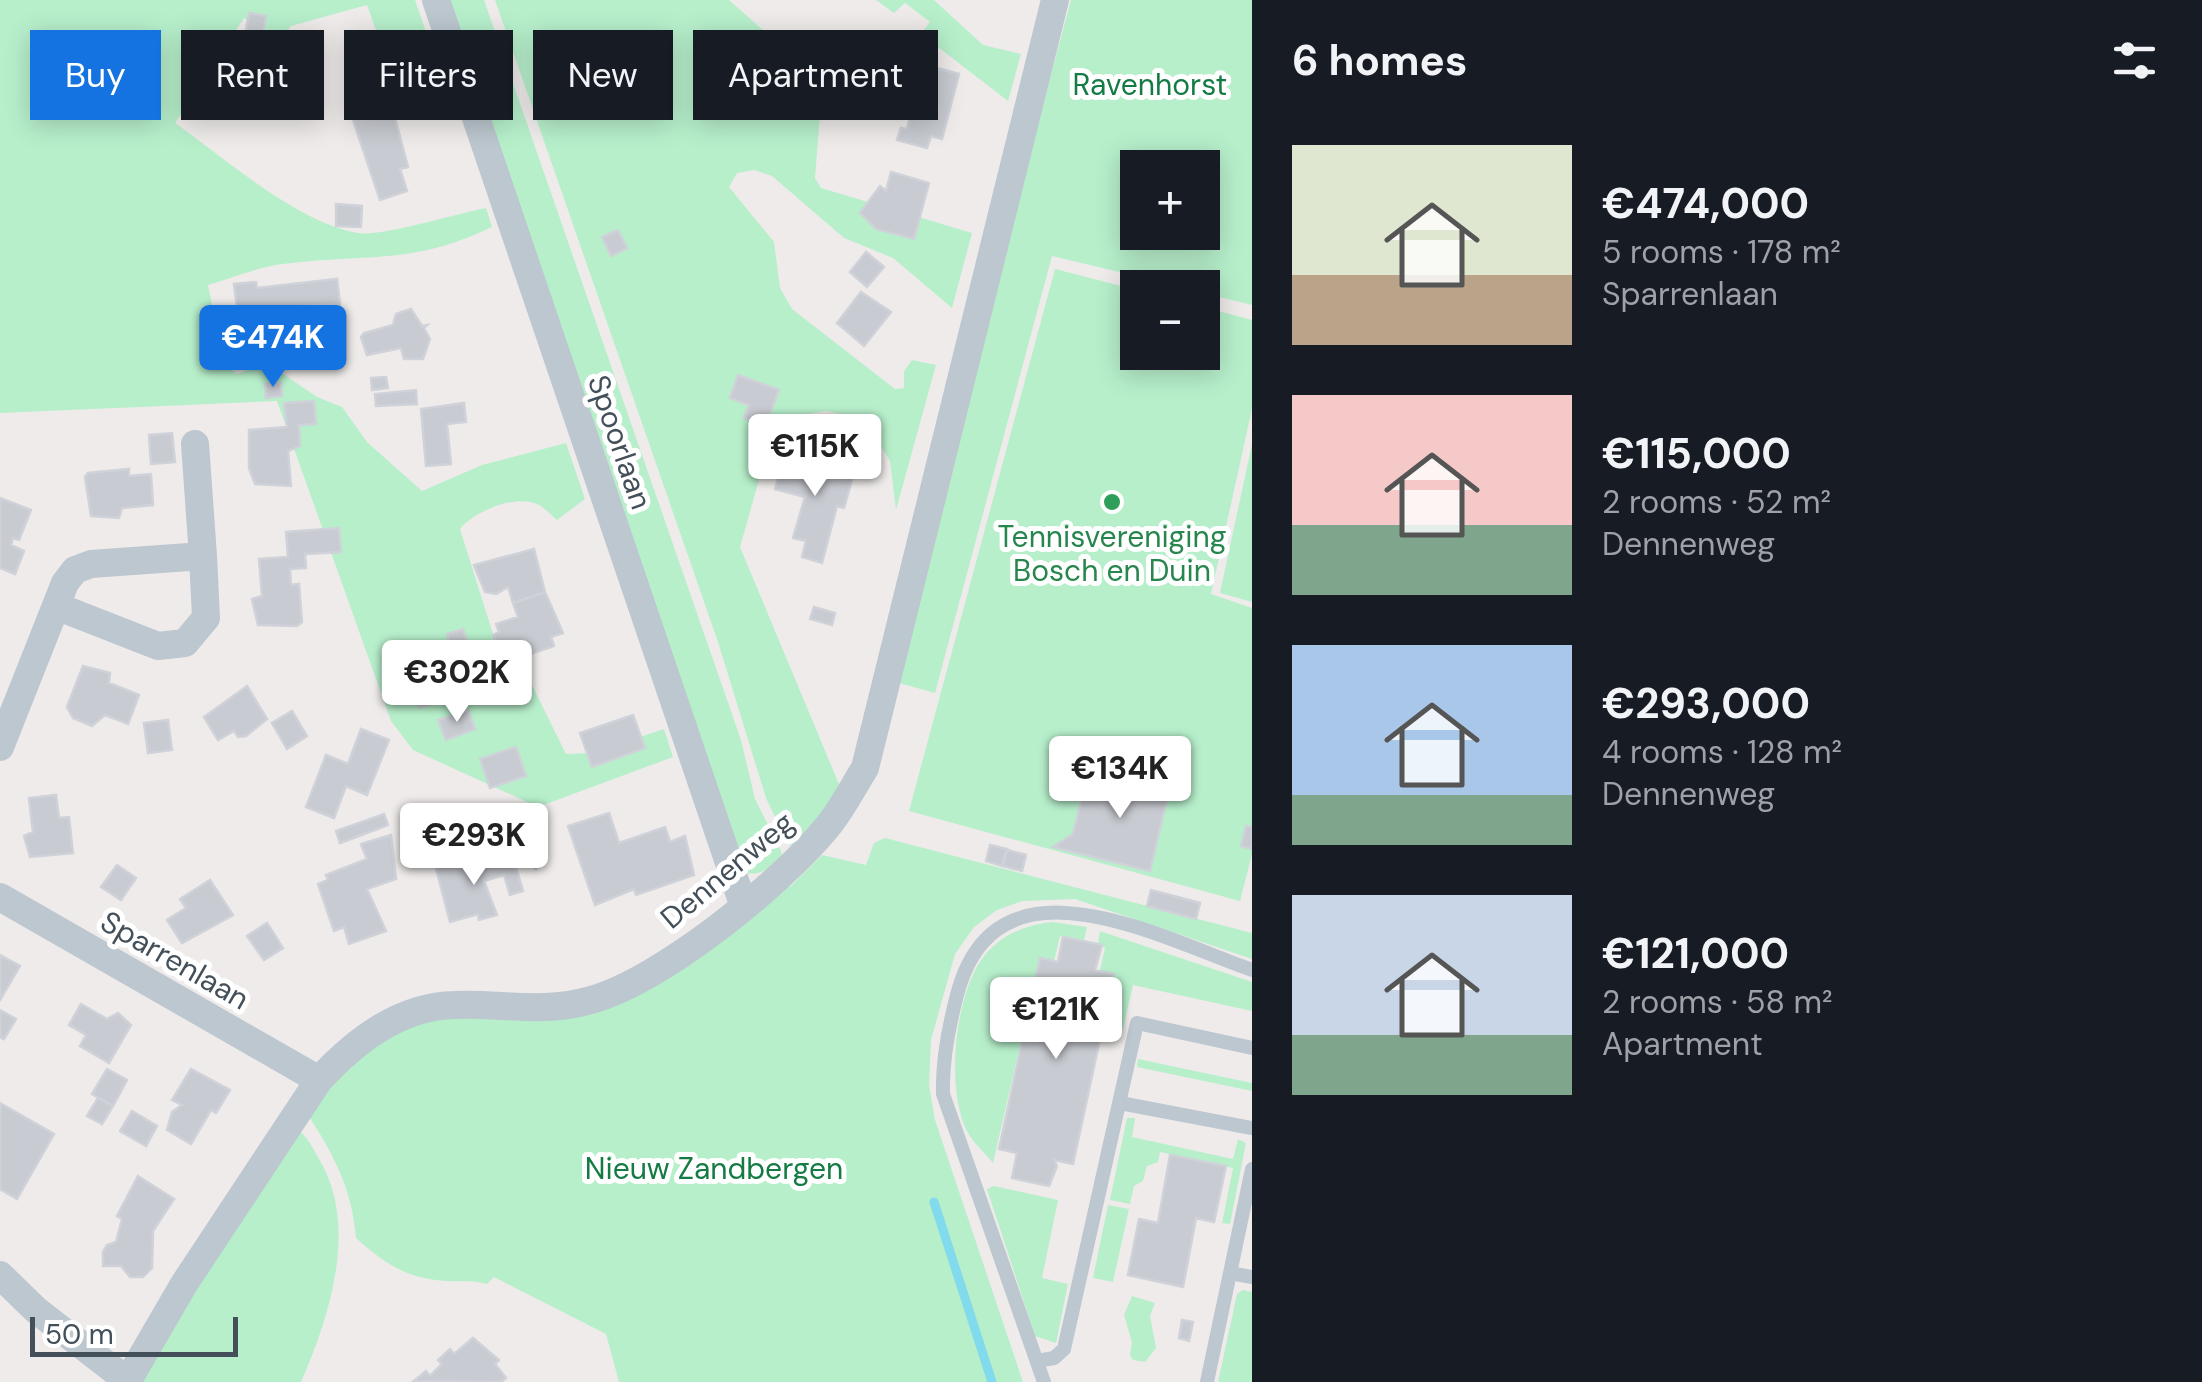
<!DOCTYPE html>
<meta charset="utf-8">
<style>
:root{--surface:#171b24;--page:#20242c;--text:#f1f3f6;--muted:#9ea1a6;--accent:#1473e0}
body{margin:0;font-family:"DM Sans",sans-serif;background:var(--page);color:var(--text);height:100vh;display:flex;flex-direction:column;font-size:38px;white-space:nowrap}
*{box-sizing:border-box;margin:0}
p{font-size:32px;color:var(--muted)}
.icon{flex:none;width:55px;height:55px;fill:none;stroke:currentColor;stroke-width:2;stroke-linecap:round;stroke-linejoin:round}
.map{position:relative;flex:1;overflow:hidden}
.side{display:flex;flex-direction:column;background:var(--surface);width:950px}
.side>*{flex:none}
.top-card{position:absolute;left:30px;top:30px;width:950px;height:90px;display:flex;gap:20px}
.controls{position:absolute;left:1120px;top:150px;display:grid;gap:20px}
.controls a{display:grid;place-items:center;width:100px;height:100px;border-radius:0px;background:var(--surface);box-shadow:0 5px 25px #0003;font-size:50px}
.scale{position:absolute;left:30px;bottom:25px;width:208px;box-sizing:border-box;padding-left:10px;border:5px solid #445059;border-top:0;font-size:28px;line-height:35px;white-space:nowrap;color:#445059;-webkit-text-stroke:8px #fff;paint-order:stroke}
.price{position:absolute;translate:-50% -85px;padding:0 22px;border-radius:10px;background:#fff;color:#222;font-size:32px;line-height:65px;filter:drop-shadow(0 2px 5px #0008)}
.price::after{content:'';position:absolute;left:50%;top:60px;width:30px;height:22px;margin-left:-15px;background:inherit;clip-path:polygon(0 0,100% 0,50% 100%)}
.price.on{background:var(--accent);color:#fff}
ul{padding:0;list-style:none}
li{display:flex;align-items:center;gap:30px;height:250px;padding:0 40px}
li span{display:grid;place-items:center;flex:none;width:280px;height:200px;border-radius:0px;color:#555}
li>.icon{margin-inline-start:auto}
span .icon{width:120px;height:120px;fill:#fffc;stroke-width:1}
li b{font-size:42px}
h2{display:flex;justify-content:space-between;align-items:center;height:120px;padding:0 40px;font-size:42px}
.pill{padding:0 35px;border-radius:0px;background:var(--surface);box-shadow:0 5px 25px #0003;font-size:35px;line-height:90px}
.pill.on{background:var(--accent);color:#fff}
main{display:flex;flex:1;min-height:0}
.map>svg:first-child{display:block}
</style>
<main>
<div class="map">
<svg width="1252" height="1382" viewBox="0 0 1252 1382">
<rect width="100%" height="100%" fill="#efebeb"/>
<path fill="#b7efcb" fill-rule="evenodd" d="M0,0h415l13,38 -45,12 -16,-45 -76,21 -9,13 -38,-21 -69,105c50,35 122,100 183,110 24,4 100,-20 128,-25l6,19c-82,39 -125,26 -209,37 -25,3 -51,14 -75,21l16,79 13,10 30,-11 50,34 25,10 25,35 55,49 60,-26 84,-22 19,56 -28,21c-6,-5 -13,-13 -20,-16 -22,-10 -64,8 -77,25l33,105 32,37 41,83 26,-1 72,-24 9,28 -135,50 -125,-57 -22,-29 -114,-320 -277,12z
M445,0h39l257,740 14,59 26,52 1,7c-15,12 -24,20 -42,13z
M495,0h234l88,78 5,11 -7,89 6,10 151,45 -20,75 -59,-50 -49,-20 -72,-62 -18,-6 -17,3 -8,14 45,55 6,46 12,21 103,80 9,-1v-17l8,-11 24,5 -40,145 -6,-49 -20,-32 -19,-13 -25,-5 -19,3 -28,18 -17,37 -22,78 101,242 -44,57 -9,-2 -22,-46 -48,-156z
M876,0h58l49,45 38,9 -13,47 -87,-67 9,-12 -25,-19 -11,10z
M1071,0h181v305l-49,-12 -1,-5 -20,-1 -130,-31 -117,437 -47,-13zM1138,168h64v64h-64z
M1055,269l82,21 1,62h64l1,-45 49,13v89l-41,185 41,14v246l-12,47 -331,-90z
M1252,444v158l-32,-9z
M885,838l367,95v26l-177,-60 -53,2 -25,9 -23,17 -19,27 -24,86 -2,45 6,35 88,262h-404l-13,-48 -112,-57 -7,7c-14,-4 -26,-2 -40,-3 -40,-2 -62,-17 -91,-43 -4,-50 -23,-85 -50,-126l86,-87 86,-13 72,3 236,-130 4,2 32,-32 44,10 8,-22z
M1052,922l35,5 -3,13 -24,-4 -6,25 -14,-3 -47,205c-9,-11 -23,-23 -28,-36 -19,-43 -10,-136 20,-172 17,-21 41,-30 67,-33z
M1100,931l152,51v29l-119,-26 -10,44 -21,-5 11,-50 -13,-4 5,-22 -7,-5z
M1138,1059l114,24v8l-115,-24z
M1127,1118h8l-3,19 101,22 5,-20 8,4 -16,81 -8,-1 11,-55 -73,-16 -2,10 -11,4 -4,15 -9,5 -4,18 -20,-4z
M296,1129c12,7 16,18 23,30 40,66 11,157 -18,223h-159l125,-217z
M994,1186l64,14 -16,78 26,6 -12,59 -21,-7 -48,-147z
M1108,1205l21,4 -16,73 -20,-4z
M1243,1290l9,2v90h-34l19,-88z
M1132,1296l23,7 -5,13 6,32 -11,14 -12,-2 -3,-5 2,-13 -8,-27z"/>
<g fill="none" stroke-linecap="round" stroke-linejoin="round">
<path stroke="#82daed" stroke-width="9" d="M934,1202l58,180"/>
</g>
<path fill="#c8cbd1" stroke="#cfd2d8" stroke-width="2.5" d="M249,13l17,3 -3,17 -17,-3z
M896,32l25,18 -34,46 -24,-18z
M915,62l44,12 -17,65 -11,-3 -4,12 -30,-8 4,-12 6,1 12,-46 -9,-3z
M202,63l37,18 -12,23 -36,-19z
M377,101l2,7 8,-2 4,13 4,-1 13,49 -8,2 7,22 -27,9 -28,-83 8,-3 -2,-6z
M891,172l38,11 -15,56 -38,-10 -16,-16 20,-27 6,5z
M336,204l26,2 -1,21 -25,-1z
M618,230l9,18 -16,8 -9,-19z
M866,252l18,15 -17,20 -17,-15z
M337,279l3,25 -73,4 -2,12 -26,3 -5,-39 22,-2 1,6z
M861,292l30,20 -27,34 -27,-23z
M411,309l11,17 5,-1 -3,3 6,11 -7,20h-19l-3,-11 -34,7 -6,-18 3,-4 29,-8 3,-11z
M738,375l41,15 -14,36 -21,-8 5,-13 -19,-7z
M386,377l2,11 -16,2 -1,-12z
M281,383l1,13 -16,2 -1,-14z
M416,390l1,14 -41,2 -1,-12z
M314,401l2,23 -17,1 1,21 -12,5 3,35 -36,-2 -6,-16v-38l38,-3 -3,-24z
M464,403l2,19 -19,2 4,40 -25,2 -5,-57z
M172,433l3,29 -24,2 -2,-29z
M785,453l69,19 -10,36 -7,-2 -15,57 -20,-6 4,-16 -13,-3 12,-41 -30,-8z
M129,469v7l22,-2 2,31 -31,3 -3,10 -28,-2 -6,-39 3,-4z
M0,498l31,12 -12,30 -6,-2 -2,7 13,6 -9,23 -15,-6z
M339,528l2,24 -36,2 1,14 -16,1 1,16 8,-1 3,38 -5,4 -39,-1 -6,-26 10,-3 -3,-37 29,-2 -2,-25z
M534,549l11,43 -32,11 -5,-16 -12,7 -11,-2 -11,-27z
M545,592l18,41 -12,4 3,9 -37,13 -3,-9 -13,5 -8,-20 6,-3 -3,-8 22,-7 -5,-14z
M814,607l21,6 -3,12 -22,-6z
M463,629l6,18 -17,5 -5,-18z
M404,641l24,64 -8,3 -29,-62z
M83,666l27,7 -1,10 30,12 -11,29 -23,-9 -13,11 -19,-8 -6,-11z
M247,686l20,33 -21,17 -8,1 -4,-6 -16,9 -14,-23z
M468,710l7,19 -29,11 -8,-20z
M292,711l15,25 -20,13 -15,-26z
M633,715l12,33 -53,19 -12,-34z
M168,720l4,30 -24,3 -4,-30z
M361,729l28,11 -22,55 -21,-9 -12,32 -28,-11 20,-52 22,9z
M516,747l10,29 -36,12 -10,-29z
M1170,773l3,1 -23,97 -97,-24 20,-13 12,-48 20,-12 48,12z
M56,795l3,23 10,-1 4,36 -43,4 -6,-21 9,-4 -4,-34z
M609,813l10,30 46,-16 5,15 15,-6 9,39 -58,20 -2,-6 -39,16 -27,-79z
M384,814l4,11 -48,18 -4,-12z
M1246,826l6,1v22l-11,-3z
M391,835l5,44 -29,10 19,42 -37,13 -5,-17 -10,4 -16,-47 10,-4 -2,-5 41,-16 -6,-15z
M990,845l17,4 -5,17 -16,-5z
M532,850l12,9 -8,10 -12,-9z
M1007,850l19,5 -4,16 -19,-5z
M470,858l3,10 41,-7 9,30 -13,4 -6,-20 -20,6 13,34 -18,5 -1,-6 -28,8 -14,-54z
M117,865l19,13 -15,22 -20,-13z
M210,880l23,35 -51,28 -15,-23 19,-12 -6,-9z
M1151,890l49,13 -4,16 -49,-13z
M267,923l16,25 -19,12 -17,-24z
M1063,937l39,8 -7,25 19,4 -41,190 -19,-4 3,6 -8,20 -37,-8 5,-25 -18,-4 41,-191 18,4z
M0,955l20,11 -20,34z
M81,1004l26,15 11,-6 13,12 -22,38 -29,-17 6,-11 -17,-10z
M0,1010l16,9 -12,20 -4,-2z
M107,1069l20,11 -14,26 -21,-12z
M191,1069l39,21 -14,23 -5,-3 -20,34 -24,-14 5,-18 10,-7 -10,-5z
M98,1098l15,8 -11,18 -15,-8z
M0,1103l54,31 -37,65 -17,-10z
M132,1111l25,15 -11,20 -26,-15z
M1170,1155l56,11 -12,56 -18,-4 -13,69 -55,-12 11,-56 19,4z
M138,1176l36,23 -21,32 -1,37 -9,9h-13l-9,-11h-18v-14l4,-7 9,-3 6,-23 -5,-3z
M1182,1320l11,2 -4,19 -10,-3z
M473,1338l26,22 -4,4 11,14 -5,4 -87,-1 12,-10 4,5 12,-12 -4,-4 12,-11 4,5z"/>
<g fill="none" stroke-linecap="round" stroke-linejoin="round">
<path stroke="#bcc7cf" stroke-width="14" d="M1120,1103l132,25
M1230,1273l22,4
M1037,1361l17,-3 10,-9 73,-326 115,25
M1044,1382l-101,-288c-1,-34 5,-65 14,-99 38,-148 201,-58 295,-25
M1207,1382l45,-213"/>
<path stroke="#bcc7cf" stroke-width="28" d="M436,0l307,904
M195,444l8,112
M0,747l65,-164 10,-13 16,-6 112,-8 3,62 -21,25 -27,3 -102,-40
M0,897l319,183
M0,1275l36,35 92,71
M127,1382l57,-98 135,-204c36,-39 81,-74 136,-75 47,-2 87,9 136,-5 71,-20 190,-116 237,-174 14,-17 25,-39 37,-58l190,-768"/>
</g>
<circle fill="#2e9e5b" stroke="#fff" stroke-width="4" cx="1112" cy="502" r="10"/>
<g text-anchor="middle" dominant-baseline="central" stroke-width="10" stroke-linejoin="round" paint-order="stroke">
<g font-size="30" fill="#147b44" stroke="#fff">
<text x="1150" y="84">Ravenhorst</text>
<text x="714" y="1168">Nieuw Zandbergen</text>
</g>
<g font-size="30" fill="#445059" stroke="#fff">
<text transform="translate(620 442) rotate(71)">Spoorlaan</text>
<text transform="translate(727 870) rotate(-40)">Dennenweg</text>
<text transform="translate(175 960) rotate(30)">Sparrenlaan</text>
</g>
<g font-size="30" fill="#27864d" stroke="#fff">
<text x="1112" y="536">Tennisvereniging<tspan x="1112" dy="34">Bosch en Duin</tspan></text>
</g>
</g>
</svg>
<div class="controls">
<a>+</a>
<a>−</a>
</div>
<div class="scale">50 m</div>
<b class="price on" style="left:273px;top:390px">€474K</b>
<b class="price" style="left:815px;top:499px">€115K</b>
<b class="price" style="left:457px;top:725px">€302K</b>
<b class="price" style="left:1120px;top:821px">€134K</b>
<b class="price" style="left:474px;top:888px">€293K</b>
<b class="price" style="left:1056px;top:1062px">€121K</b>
<div class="top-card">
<a class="pill on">Buy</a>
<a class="pill">Rent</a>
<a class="pill">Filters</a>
<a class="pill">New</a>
<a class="pill">Apartment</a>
</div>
</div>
<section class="side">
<h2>6 homes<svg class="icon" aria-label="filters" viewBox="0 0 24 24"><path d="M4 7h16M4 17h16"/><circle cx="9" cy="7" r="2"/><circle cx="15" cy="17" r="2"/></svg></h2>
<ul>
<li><span style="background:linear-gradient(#dfe7d0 65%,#b9a48a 0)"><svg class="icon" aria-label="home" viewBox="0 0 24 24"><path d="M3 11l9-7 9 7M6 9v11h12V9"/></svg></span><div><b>€474,000</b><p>5 rooms · 178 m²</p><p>Sparrenlaan</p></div></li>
<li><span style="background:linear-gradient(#f6c9c9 65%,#7fa58c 0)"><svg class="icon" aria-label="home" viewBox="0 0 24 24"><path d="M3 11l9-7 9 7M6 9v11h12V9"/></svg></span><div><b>€115,000</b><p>2 rooms · 52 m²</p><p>Dennenweg</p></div></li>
<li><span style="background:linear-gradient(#a9c7e8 75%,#7fa58c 0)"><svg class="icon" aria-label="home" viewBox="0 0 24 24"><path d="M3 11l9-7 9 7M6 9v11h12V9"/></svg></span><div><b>€293,000</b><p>4 rooms · 128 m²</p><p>Dennenweg</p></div></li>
<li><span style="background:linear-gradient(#c9d6e8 70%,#7fa58c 0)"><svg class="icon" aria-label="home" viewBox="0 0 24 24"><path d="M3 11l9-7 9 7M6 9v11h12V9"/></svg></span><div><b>€121,000</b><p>2 rooms · 58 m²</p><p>Apartment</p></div></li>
</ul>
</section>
</main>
